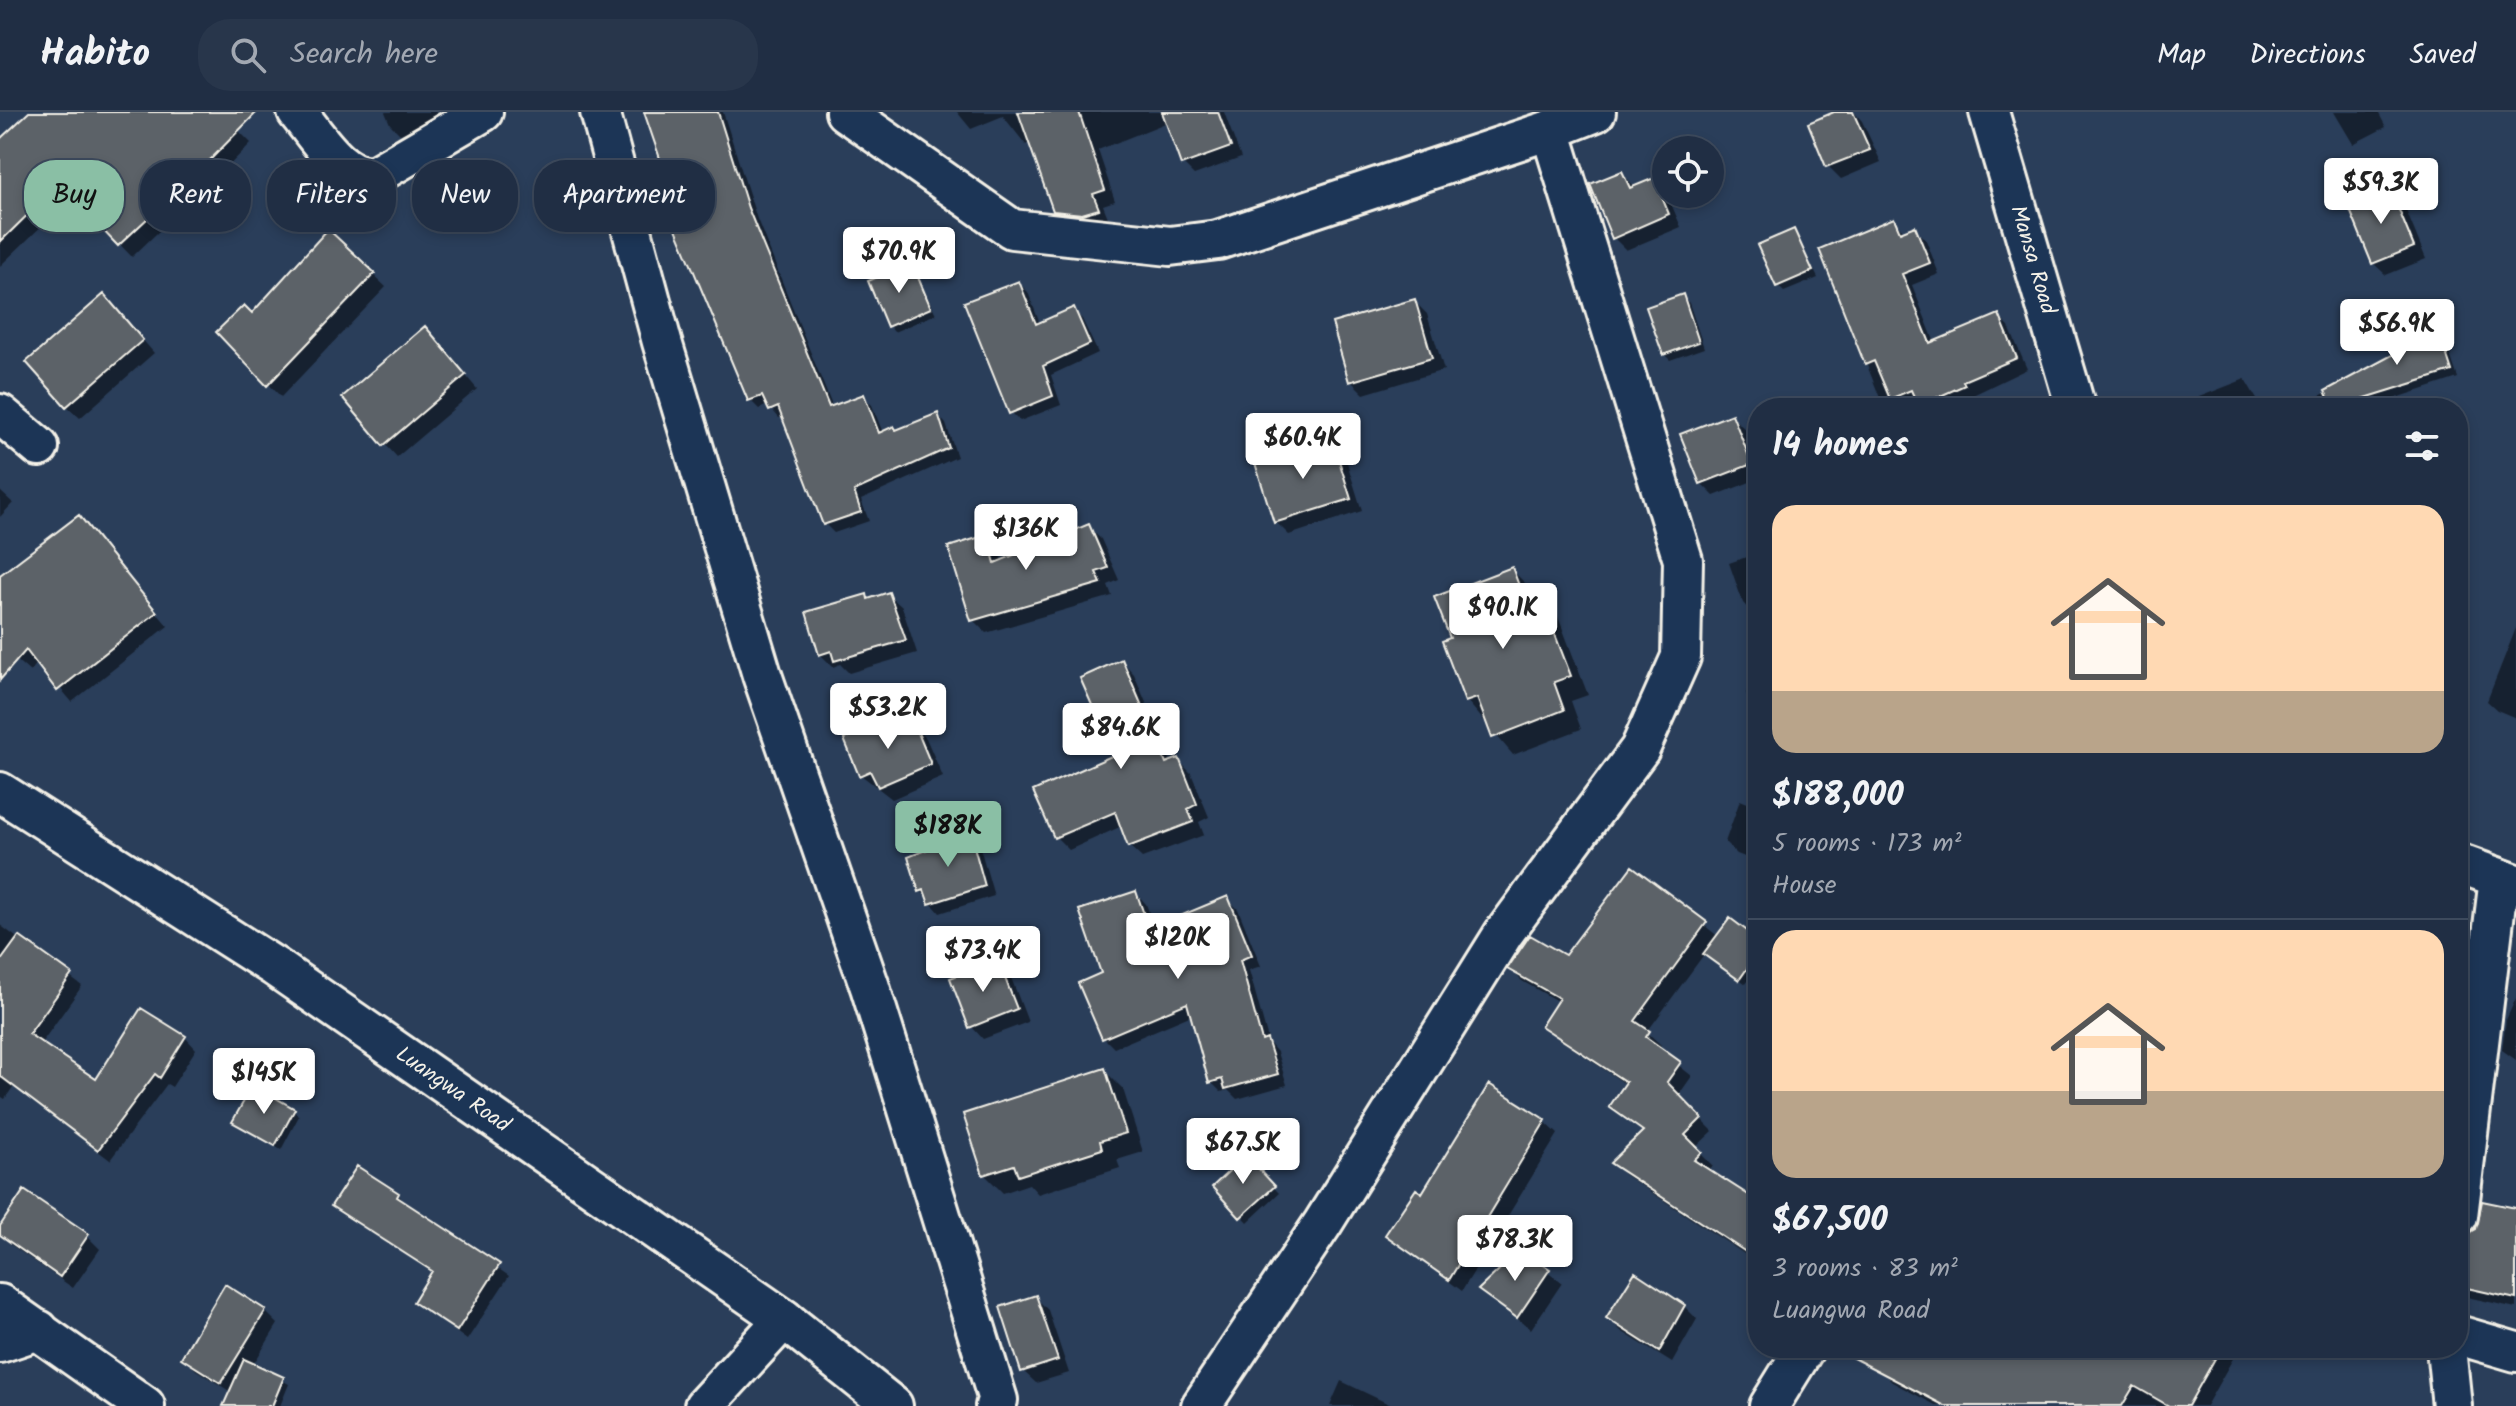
<!DOCTYPE html>
<meta charset="utf-8">
<style>
:root{--surface:#202e44;--page:#28364b;--text:#f1f3f6;--muted:#a2a8b2;--line:#3d4a5d;--accent:#8abfa5}
body{margin:0;font-family:Kalam,sans-serif;background:var(--page);color:var(--text);height:100vh;display:flex;flex-direction:column;font-size:30px;white-space:nowrap}
*{box-sizing:border-box;margin:0}
p{font-size:26px;color:var(--muted)}
.icon{flex:none;width:44px;height:44px;fill:none;stroke:currentColor;stroke-width:2;stroke-linecap:round;stroke-linejoin:round}
.map{position:relative;flex:1;overflow:hidden}
.sheet{position:absolute;left:1748px;top:286px;width:720px;height:960px;display:flex;flex-direction:column;background:var(--surface);border-radius:32px;box-shadow:0 4px 12px #0003,0 0 0 2px var(--line)}
.sheet>*{flex:none}
.top-card{position:absolute;left:24px;top:48px;width:760px;height:72px;display:flex;gap:16px}
.fabs{position:absolute;left:1652px;top:24px;display:grid;gap:16px}
.fabs a{display:grid;place-items:center;width:72px;height:72px;border-radius:50%;background:var(--surface);box-shadow:0 4px 12px #0003,0 0 0 2px var(--line);font-size:40px}
.price{position:absolute;translate:-50% -68px;padding:0 18px;border-radius:8px;background:#fff;color:#222;font-size:26px;line-height:52px;filter:drop-shadow(0 2px 4px #0008)}
.price::after{content:'';position:absolute;left:50%;top:48px;width:24px;height:18px;margin-left:-12px;background:inherit;clip-path:polygon(0 0,100% 0,50% 100%)}
.price.current{background:var(--accent);color:#111}
ul{padding:0;list-style:none}
li{display:grid;align-content:center;gap:16px;height:424px;padding:0 24px}
li+li{border-top:2px solid var(--line)}
li span{display:grid;place-items:center;height:248px;border-radius:24px;color:#555}
li>.icon{margin-inline-start:auto}
span .icon{width:144px;height:144px;fill:#fffc;stroke-width:1}
li b{font-size:34px}
h2{display:flex;justify-content:space-between;align-items:center;height:96px;padding:0 24px;font-size:34px}
.tag{padding:0 28px;border-radius:32px;background:var(--surface);box-shadow:0 4px 12px #0003,0 0 0 2px var(--line);font-size:28px;line-height:72px}
.tag.current{background:var(--accent);color:#111}
header{display:flex;align-items:center;gap:48px;box-sizing:border-box;height:112px;padding:0 40px;background:var(--surface);border-bottom:2px solid var(--line)}
header strong{font-size:38px}
nav{display:flex;gap:44px;margin-inline-start:auto;font-size:28px}
.search{width:560px;height:72px;background:var(--page);display:flex;align-items:center;gap:20px;box-sizing:border-box;padding:0 28px;border-radius:32px;color:var(--muted);font-size:30px}
.map>svg:first-child{display:block}
</style>
<header>
<strong>Habito</strong>
<div class="search"><svg class="icon" aria-label="search" viewBox="0 0 24 24"><circle cx="10" cy="10" r="6"/><path d="M15 15l6 6"/></svg>Search here</div>
<nav><a>Map</a><a>Directions</a><a>Saved</a></nav>
</header>
<div class="map">
<svg width="2516" height="1294" viewBox="0 0 2516 1294">
<rect width="100%" height="100%" fill="#2a3e5a"/>
<filter id="ink" filterUnits="userSpaceOnUse"><feTurbulence type="fractalNoise" baseFrequency=".0125" numOctaves="2"/><feDisplacementMap in="SourceGraphic" scale="16" xChannelSelector="R" yChannelSelector="G"/><feConvolveMatrix kernelMatrix="1 2 1 2 8 2 1 2 1" color-interpolation-filters="sRGB"/></filter>
<g filter="url(#ink)">
<path fill="#0007" d="M32,0h188l31,31 -69,71 -3,-2 -47,45 -59,-61 -73,70v-129l2,3z
M385,0h73l-58,22 -10,-10z
M652,0h71l34,107 76,189 30,-12 9,9 11,28 14,-1 41,-17 8,9 11,33 -96,43 8,21 -35,12 -9,-9 -41,-108 -5,2 -11,-13 -9,4 -9,-9 -70,-191z
M957,0h267l17,46 -47,17 -11,-11 -15,-42 -70,28 17,51 -12,4 6,15 -15,5 -28,-3 -12,-12 -23,-69 -5,4 -23,-29 -32,13z
M1840,0h14l8,9 19,41 -40,17 -13,-13z
M2334,0h44l8,15 -33,17z
M1622,61l14,15 18,-7 13,13 14,33 -55,23 -12,-12z
M2390,78l13,13 23,56 -40,16 -13,-12z
M1894,109l11,11 9,-3 12,11 13,34 -27,11 23,58 63,-27 11,11 18,42 -81,39h-62l-63,-158z
M1794,119l24,47 -34,14 -6,-6z
M328,120l58,55 -105,110 -62,-65 33,-17z
M912,153l24,49 -42,18 -5,-6z
M1019,171l9,9 12,32 33,-14 9,9 16,34 -47,22 10,30 -41,16 -9,-9z
M1683,185l6,6 15,45 -34,12 -6,-6z
M1414,189l13,13 17,56 -80,24 -13,-13z
M116,197l38,44 -74,65 -13,-12z
M2435,212l7,7 16,47 -92,30h-69l103,-55z
M437,229l40,48 -80,68 -12,-13z
M2245,267l17,29h-59l-4,-11z
M1732,305l13,12 13,34v16l-44,17 -13,-13z
M1331,329l13,12 18,58 -73,24 -13,-13z
M0,379l13,12 -13,14z
M1088,415l13,12 18,41 -11,5 4,11 -126,37 -13,-13 13,-83 13,13 3,12z
M1758,441v62l-3,1 -12,-13 -14,-40z
M1511,457l19,19 3,9 5,-2 19,19 31,81 -17,6 10,28 -68,26 -46,-54 -15,-62z
M0,466l132,5 36,43 -96,76 -34,-40 -8,10 -16,-14 -14,13z
M889,483l13,12 15,46 -68,20 -9,-9 -7,3 -13,-13 46,-57 4,3z
M2516,516v90l-19,-8 -10,-9z
M1122,549l12,13 37,88 7,-2 13,13 18,44 -10,5 5,13 -62,23 -13,-12 -7,-20 -53,24 -13,-13 -20,-45 81,-36z
M1758,577v46l-12,-43z
M893,608l10,10 10,-5 13,13 17,39 -51,22 -31,-24z
M1740,688l18,7v55l-21,-8 -12,-12z
M969,722l10,10 15,52 -54,17 -19,-22z
M1632,756l87,69 39,4v26l-12,17 -41,-31 -58,79 14,13 -3,4 34,27 -14,20 35,35 -18,17 18,18 -5,5 50,32v60l-133,-88 -12,-12 31,-30 -33,-26 16,-22 -71,-48 -12,-12 15,-23 -37,-21 -12,-12 55,-11z
M1136,781l10,11 9,25 72,-30 11,10 23,57 -12,4 20,73 8,9 10,33 -50,14 -9,-9 -7,2 -10,-10 -19,-67 -78,33 -10,-10 -1,-64z
M0,813l82,61 -42,59 56,37 89,-45 11,12 -24,38 -5,-3 -57,76 -97,-73 -8,12 -5,-3z
M997,851l13,12 18,47 -45,17 -12,-13z
M2516,886v62l-14,-10 4,-30z
M1104,958l19,19 20,63 -26,8 3,8 -82,26 -9,-10 -26,9 -19,-19z
M293,998l6,6 -18,34 -46,-28z
M1545,1010l13,12 -96,157 -75,-56 36,-39z
M1246,1046l33,35 -31,29 -33,-35z
M398,1082l9,12 102,70 -42,64 -52,-38 18,-29 -99,-67z
M2516,1098v98l-58,-13v-57h8z
M0,1118l87,6 13,13 -27,39 -62,-43z
M1520,1140l42,31 -31,46 -51,-39z
M1635,1163l49,31 13,13 -25,44 -51,-32 -13,-13z
M1036,1186l12,12 21,63 -33,10 -13,-12z
M265,1199l13,13 -25,41 36,19 -9,22h-38l-11,-14 -35,-22 -13,-12z
M1891,1236h348l-33,58h-269l-45,-24 -12,-12z
M1341,1269l50,24 1,1h-62z"/>
<path fill="#5c6268" stroke="#f4f1e8" stroke-width="2" d="M29,0h228l-89,91 -2,-2 -48,45 -59,-62 -59,58v-103z
M644,0h74l30,96 81,199 35,-13 15,39 15,-7 2,4 42,-17 11,35 -95,43 7,21 -38,13 -45,-118 -9,4 -7,-15 -14,5 -79,-189 8,-4z
M1018,0h61l26,78 -12,4 6,15 -17,5 -29,-3z
M1162,0h56l13,35 -50,18z
M1834,0h19l17,38 -44,17 -18,-44z
M1622,59l8,17 24,-10 15,36 -57,25 -22,-55z
M2390,76l24,59 -42,17 -24,-59z
M1894,106l6,14 15,-6 15,37 -28,11 28,69 69,-29 18,44 -54,23 2,4 -47,21 -7,-16 -21,9 -16,-38 -9,4 -46,-116z
M328,117l47,44 -108,113 -51,-54 28,-27 8,8z
M1794,117l19,42 -37,16 -19,-42z
M912,151l19,45 -44,19 -19,-46z
M1019,169l17,43 38,-17 16,37 -47,22 10,30 -44,18 -45,-112z
M104,182l39,46 -77,67 -40,-45z
M1683,182l16,48 -36,13 -17,-48z
M1415,187l17,59 -83,24 -17,-59z
M2436,210l16,49 -119,37 -8,-17 73,-39 -5,-15z
M425,214l41,49 -83,71 -41,-49z
M1732,302l20,50 -52,20 -20,-50z
M1332,326l19,61 -77,24 -19,-60z
M79,403l78,97 -100,79 -31,-41 -26,30v-105z
M1089,412l19,44 -12,4 5,11 -130,38 -23,-74 39,-12 8,28z
M1512,455l12,32 15,-6 32,83 -17,6 10,28 -72,28 -15,-40 -12,4 -23,-61 8,-3 -16,-41z
M889,480l17,48 -72,21 -3,-10 -12,4 -13,-43 61,-18 1,5z
M1122,547l44,104 13,-5 18,46 -9,5 5,13 -65,25 -13,-35 -61,26 -21,-47 81,-36 -34,-77z
M894,605l5,12 15,-6 17,41 -53,23 -8,-16 -11,5 -15,-37z
M970,720l15,54 -56,18 -5,-14 -5,2 -11,-35z
M1632,754l75,56 -72,99 15,10 -4,6 35,25 -14,20 35,36 -17,17 17,17 -8,8 64,41v59l-148,-97 33,-32 -34,-24 17,-25 -85,-56 18,-28 -52,-29 23,-34 35,20z
M1136,779l13,38 79,-33 24,59 -12,5 22,81 5,-2 11,35 -53,15 -3,-10 -13,4 -22,-80 -85,36 -24,-56 23,-10 -22,-63z
M1730,806l28,21v14l-19,27 -36,-26z
M19,824l53,38 -43,60 67,45 45,-71 45,28 -26,42 -5,-4 -57,76 -98,-74v-114z
M998,848l19,49 -48,19 -19,-50z
M1105,956l21,65 -26,8 2,8 -84,27 -4,-11 -31,10 -20,-61z
M1489,972l57,36 -97,160 -64,-45 31,-46 6,4z
M253,973l42,24 -20,37 -43,-24z
M1246,1043l29,31 -35,32 -28,-31z
M357,1054l42,27 -2,4 103,67 -43,67 -44,-29 19,-31 -101,-65z
M24,1078l65,44 -29,43 -60,-42v-9z
M2482,1089l34,7v91l-58,-13v-48l18,-9z
M1520,1138l30,19 -33,49 -39,-28z
M1635,1160l50,33 -26,47 -53,-34z
M225,1172l41,26 -45,73 -40,-25z
M1036,1183l22,65 -37,12 -21,-65z
M1834,1236h387l-33,58h-19l-35,-20 -12,20h-177z
M244,1247l40,18 -12,29h-49z"/>
<g fill="none" stroke-linecap="round" stroke-linejoin="round">
<g stroke="#f4f1e8" stroke-width="44">
<g id="minor">
<path d="M297,0c19,22 45,69 78,63l108,-63"/>
<path d="M600,0l62,230 100,333 108,312 128,413 -3,6"/>
<path d="M845,0l167,117 158,17 48,-6 332,-110"/>
<path id="s1" d="M1989,0l87,296"/>
<path d="M0,302l39,33"/>
<path id="s2" d="M0,680l275,175 509,352 109,87"/>
<path d="M2458,751l58,21"/>
<path d="M2458,1104l41,-338"/>
<path d="M0,1192l145,102"/>
<path d="M2458,1223l58,17"/>
<path d="M0,1231l39,-13"/>
<path d="M2446,1236l6,58"/>
<path d="M704,1294l80,-87"/>
<path d="M1201,1294l122,-183 181,-290 136,-184 41,-92 2,-97 -133,-430 46,-18"/>
<path d="M1769,1294l36,-58"/>
</g>
</g>
<use href="#minor" stroke="#1d3557" stroke-width="38"/>
</g>
</g>
<g text-anchor="middle" dominant-baseline="central" stroke-width="6" stroke-linejoin="round" paint-order="stroke">
<g font-size="22" fill="#f4f1e8" stroke="#1d3557">
<text stroke="none"><textPath href="#s1" startOffset="154">Mansa Road</textPath></text>
<text stroke="none"><textPath href="#s2" startOffset="542">Luangwa Road</textPath></text>
</g>
</g>
</svg>
<div class="fabs">
<a><svg class="icon" aria-label="locate" viewBox="0 0 24 24"><circle cx="12" cy="12" r="6"/><path d="M12 2v4M12 18v4M2 12h4M18 12h4"/></svg></a>
</div>
<b class="price" style="left:2381px;top:114px">$59.3K</b>
<b class="price" style="left:899px;top:183px">$70.9K</b>
<b class="price" style="left:2397px;top:255px">$56.9K</b>
<b class="price" style="left:1303px;top:369px">$60.4K</b>
<b class="price" style="left:1026px;top:460px">$136K</b>
<b class="price" style="left:1503px;top:539px">$90.1K</b>
<b class="price" style="left:888px;top:639px">$53.2K</b>
<b class="price" style="left:1121px;top:659px">$84.6K</b>
<b class="price current" style="left:948px;top:757px">$188K</b>
<b class="price" style="left:1178px;top:869px">$120K</b>
<b class="price" style="left:983px;top:882px">$73.4K</b>
<b class="price" style="left:264px;top:1004px">$145K</b>
<b class="price" style="left:1243px;top:1074px">$67.5K</b>
<b class="price" style="left:1515px;top:1171px">$78.3K</b>
<div class="top-card">
<a class="tag current">Buy</a>
<a class="tag">Rent</a>
<a class="tag">Filters</a>
<a class="tag">New</a>
<a class="tag">Apartment</a>
</div>
<section class="sheet">
<h2>14 homes<svg class="icon" aria-label="filters" viewBox="0 0 24 24"><path d="M4 7h16M4 17h16"/><circle cx="9" cy="7" r="2"/><circle cx="15" cy="17" r="2"/></svg></h2>
<ul>
<li><span style="background:linear-gradient(#ffd9b3 75%,#b9a48a 0)"><svg class="icon" aria-label="home" viewBox="0 0 24 24"><path d="M3 11l9-7 9 7M6 9v11h12V9"/></svg></span><div><b>$188,000</b><p>5 rooms · 173 m²</p><p>House</p></div></li>
<li><span style="background:linear-gradient(#ffd9b3 65%,#b9a48a 0)"><svg class="icon" aria-label="home" viewBox="0 0 24 24"><path d="M3 11l9-7 9 7M6 9v11h12V9"/></svg></span><div><b>$67,500</b><p>3 rooms · 83 m²</p><p>Luangwa Road</p></div></li>
</ul>
</section>
</div>
